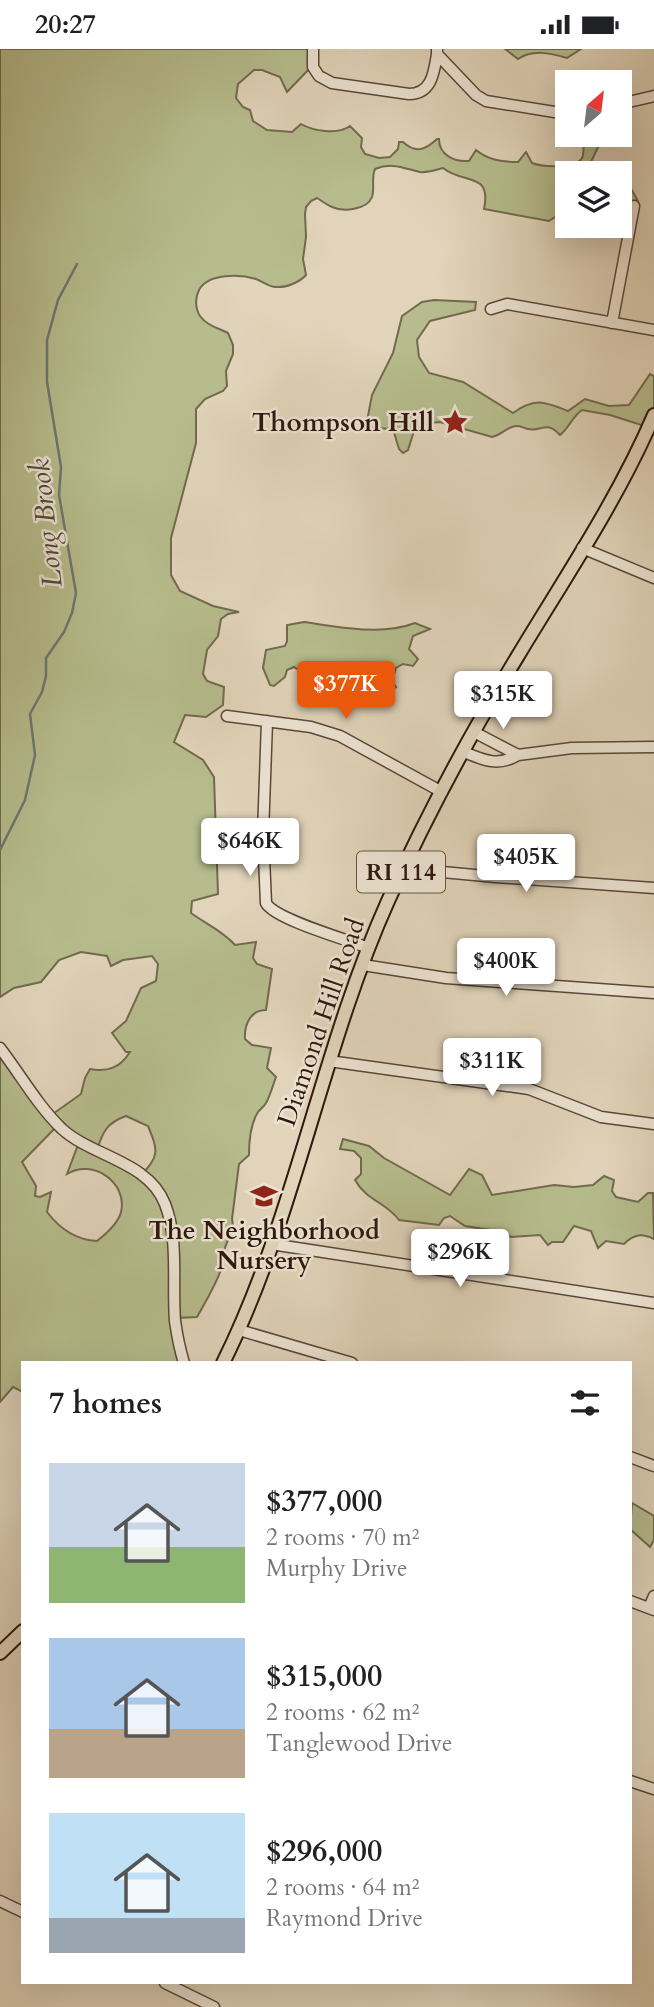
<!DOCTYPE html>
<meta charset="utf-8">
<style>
:root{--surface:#fff;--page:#f6f6f6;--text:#202124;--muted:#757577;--accent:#ea580c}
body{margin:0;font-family:Cardo,serif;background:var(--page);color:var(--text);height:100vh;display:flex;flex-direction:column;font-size:26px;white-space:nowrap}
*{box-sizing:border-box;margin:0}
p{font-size:23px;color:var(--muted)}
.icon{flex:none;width:38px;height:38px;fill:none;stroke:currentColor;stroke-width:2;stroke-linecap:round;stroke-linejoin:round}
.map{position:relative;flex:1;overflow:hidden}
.panel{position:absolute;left:21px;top:1312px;width:611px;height:623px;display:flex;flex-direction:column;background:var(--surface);border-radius:0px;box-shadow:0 7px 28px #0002}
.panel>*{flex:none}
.needle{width:46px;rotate:28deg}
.tools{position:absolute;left:555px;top:21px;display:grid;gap:14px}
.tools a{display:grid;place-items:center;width:77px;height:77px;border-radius:0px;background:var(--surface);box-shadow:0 7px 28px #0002;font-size:35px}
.price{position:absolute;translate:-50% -60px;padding:0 16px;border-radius:7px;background:#fff;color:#222;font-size:23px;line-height:46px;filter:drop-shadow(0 2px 4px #0008)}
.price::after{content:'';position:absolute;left:50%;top:42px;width:21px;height:16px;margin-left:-10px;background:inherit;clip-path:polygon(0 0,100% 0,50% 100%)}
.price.selected{background:var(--accent);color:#fff}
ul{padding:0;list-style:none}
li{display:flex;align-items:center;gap:21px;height:175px;padding:0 28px}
li span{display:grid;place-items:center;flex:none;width:196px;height:140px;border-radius:0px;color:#555}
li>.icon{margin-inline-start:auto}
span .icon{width:84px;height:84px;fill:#fffc;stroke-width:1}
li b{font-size:30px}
h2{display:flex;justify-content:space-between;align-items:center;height:84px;padding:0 28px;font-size:30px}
.status{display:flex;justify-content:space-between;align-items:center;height:49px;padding:0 35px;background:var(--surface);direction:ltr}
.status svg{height:19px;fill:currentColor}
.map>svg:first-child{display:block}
</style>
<div class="status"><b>20:27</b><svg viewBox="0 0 49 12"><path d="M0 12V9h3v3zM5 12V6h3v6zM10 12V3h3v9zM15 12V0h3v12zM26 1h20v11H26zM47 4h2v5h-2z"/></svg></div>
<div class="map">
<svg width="654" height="1958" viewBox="0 0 654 1958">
<rect width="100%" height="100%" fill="#e1d4ba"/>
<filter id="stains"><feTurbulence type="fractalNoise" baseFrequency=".00286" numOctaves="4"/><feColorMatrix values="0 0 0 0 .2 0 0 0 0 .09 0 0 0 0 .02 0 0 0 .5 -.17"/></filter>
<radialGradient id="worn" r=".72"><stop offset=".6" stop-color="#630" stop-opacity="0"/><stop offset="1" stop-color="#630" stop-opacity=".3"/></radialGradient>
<path fill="#b6bc8d" stroke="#726a4e" stroke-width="2" fill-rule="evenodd" d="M0,0h312l-1,18 -24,25 -7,-15 -18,-7h-8l-16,14 -2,14 7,9 7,3 3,11 14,9 25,2 9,-8c12,7 37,11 49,2l12,12 -1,9 4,7 14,4 11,-1 8,-8 1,-7h4c13,12 22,8 34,-3h2c0,16 15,23 30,22l7,-11c12,10 26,12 42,12l8,-10 6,11c10,4 44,6 50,-5 3,-5 1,-17 1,-23h21l-15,31 1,7h-23v43l-9,-1 -9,6 -65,-12c8,-38 -20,-24 -41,-41 -7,2 -17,5 -23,4 -17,-4 -28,-10 -45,-3 -4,9 0,19 -3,28 -5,13 -29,15 -40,10 -5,-2 -10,-6 -15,-9l-6,3 -5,6 -1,7 1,23 -3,22 3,16c-6,7 -20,13 -30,12 -7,0 -14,-6 -20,-8 -16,-5 -48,-6 -57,11 -4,8 -4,18 1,26 6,9 18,12 28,17l5,12v9l-7,17 1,15 -4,5 -18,8 -9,10v34l-25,95v37l9,16 33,15 26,6 -11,2 -7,5 -3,17 -11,14 -4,24 4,7 17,6 -1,18 -17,12 -21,-2 -11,27 29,18 11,17 4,117 -26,7 -1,12c15,11 32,18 44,32l21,-3 -3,16 4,6 15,5 -6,41c-15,0 -22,14 -21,29l7,6 19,3 -4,20 9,9c-3,8 -6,19 -10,26 -2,4 -6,6 -8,9 -7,11 -9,30 -9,43l-10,9 -7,55c3,12 -5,20 -8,32 -1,5 -1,11 -2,16 -6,18 -16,34 -25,50l-21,1 4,45h-157v29l-10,-5 -13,15v-349l50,63 31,-22 4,-16 5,-9c18,3 30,-1 40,-17h-4l-14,-19 14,-12 15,-33 15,-7 2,-17 -6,-8 -29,4 -12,6 -4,-10 -26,-4 -22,8 -18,22 -27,6 -14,9zM126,1067l22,10c10,24 12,31 -8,50l-43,-26c6,-19 10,-27 29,-34zM57,1077l22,16 -12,32c26,-16 61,9 54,38 -3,12 -15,22 -24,29 -21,-1 -37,-12 -50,-29l4,-20 -11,5 -5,-1 1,-10 -14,-24z
M505,0h76l-14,9c-17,-5 -34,-9 -49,1z
M620,138h10l8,14 -7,14 -5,-15 -6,-5z
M434,251l42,2 -1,8 -45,11 -13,19 2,17 10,16 34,9 50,31c22,-16 32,-11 55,-2l17,-12 24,7 20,-1 21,-31 4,2v53l-44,-14 -28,-5c-10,7 -13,18 -22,25 -14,-15 -18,-3 -32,-6 -6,-1 -9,-5 -16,-2 -8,3 -12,8 -20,10l-52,-15 -11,1 -15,8 -6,19 -5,3 -4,-4 -6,-20 -22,-1 -4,-7 5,-26 21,-42 9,-37 20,-14z
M304,573c35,5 77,14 111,1l15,6 -17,7 -4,13 9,10 -5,7 -10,-2 -7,4 -4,13 4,6 -4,3 -5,8 -12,-3 -8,1 -39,-9 -9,-8 -10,-2 -15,-10 -7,3 -2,7 -11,9 -4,-1 -7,-17 3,-18 19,-4 2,-5v-16z
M343,1090l26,7 15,12 66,37 19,-26 13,6 10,20 62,-10 20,2 19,-2 11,-9 10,4 -2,11 4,6 22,5 10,-9h5l1,46c-12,-6 -20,-5 -30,5l-18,-3 -8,7 -7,-17 -17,-5 -11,16h-11l-4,3 -8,-10 -29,2 -8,-5 -38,-6 -15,-10 -6,2 -5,7 -40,-5c-12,-17 -33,-20 -44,-40l6,-6v-16l-7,-7 -14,-2z
M632,1454l22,13v24l-4,7 -20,-18z"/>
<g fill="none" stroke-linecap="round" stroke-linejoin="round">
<path stroke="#6c7772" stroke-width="2.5" d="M0,801l25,-50 10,-45 -5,-41 12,-22 4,-16v-18l18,-26 8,-19 4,-20 -17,-98 2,-28 -14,-85v-42l11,-40 19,-36"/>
<g stroke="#5b4639" stroke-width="13">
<path id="minor" d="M313,0v18l6,9 13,7 77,11c23,0 25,-22 28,-40
M437,1v4l39,41 10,6 81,13
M620,55l34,-8
M491,260l16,-5 147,26
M612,274l22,-117
M582,499l72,30
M227,667l84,11 29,9 102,56
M267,672l-4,113 3,69c8,16 82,37 103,45
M474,683l44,23 54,-7 82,-1
M464,703c19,8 34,15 54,3
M404,816l17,5 75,7 158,11
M363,916l83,13 208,15
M0,999c20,26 38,58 62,81 31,28 86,32 103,75 14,36 7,79 10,117 2,14 5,29 9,42
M329,1012l200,28 72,28 53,7
M271,1195l383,59
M239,1281l113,33
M630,1408l24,9
M630,1552l24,9
M649,1559l5,-12
M630,1732l24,8
M0,1852l23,11
M165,1934l49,24"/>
</g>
<g stroke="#2e170e" stroke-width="16">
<path id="major" d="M223,1314c73,-147 98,-313 165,-462 38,-85 83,-168 131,-247 47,-78 99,-155 135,-239
M0,1604l23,-22"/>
</g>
<use href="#minor" stroke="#ece3d2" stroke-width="10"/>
<use href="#major" stroke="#e1d4ba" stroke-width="12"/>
</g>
<defs>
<g id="sight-bare" transform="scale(2.1)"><path d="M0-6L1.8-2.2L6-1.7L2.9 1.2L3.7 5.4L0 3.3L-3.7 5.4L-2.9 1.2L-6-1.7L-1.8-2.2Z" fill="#8f2418" stroke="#ece3d2" stroke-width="2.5" paint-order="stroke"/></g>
<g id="school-bare" transform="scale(2.1)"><path d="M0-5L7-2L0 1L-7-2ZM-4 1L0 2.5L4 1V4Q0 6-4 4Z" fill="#8f2418" stroke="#ece3d2" stroke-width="2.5" paint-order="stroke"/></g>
</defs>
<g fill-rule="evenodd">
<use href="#sight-bare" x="455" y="373"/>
<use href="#school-bare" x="264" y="1147"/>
</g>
<g text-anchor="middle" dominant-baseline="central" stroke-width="5" stroke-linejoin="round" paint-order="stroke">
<rect fill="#ece3d2" stroke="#675449" stroke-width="2" x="357" y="802.5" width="88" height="41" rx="5"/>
<g font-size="24" font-weight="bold" fill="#2e170e">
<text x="401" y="823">RI 114</text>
</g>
<g font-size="26" font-weight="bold" fill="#2e170e" stroke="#ece3d2" text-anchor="end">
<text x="434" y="373">Thompson Hill</text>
<text x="264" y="1181" text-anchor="middle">The Neighborhood<tspan x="264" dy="30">Nursery</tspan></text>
</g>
<g font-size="26" fill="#2e170e" stroke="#ece3d2">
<text transform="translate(321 973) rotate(-71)">Diamond Hill Road</text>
</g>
<g font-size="28" font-style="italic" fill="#4d4740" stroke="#ece3d2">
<text transform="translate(46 474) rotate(-96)">Long Brook</text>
</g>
</g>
<rect width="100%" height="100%" filter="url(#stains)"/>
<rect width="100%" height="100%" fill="url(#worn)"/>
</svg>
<div class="tools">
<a><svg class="needle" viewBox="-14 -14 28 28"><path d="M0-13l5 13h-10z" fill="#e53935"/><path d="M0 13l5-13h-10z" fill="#757577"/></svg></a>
<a><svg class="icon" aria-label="layers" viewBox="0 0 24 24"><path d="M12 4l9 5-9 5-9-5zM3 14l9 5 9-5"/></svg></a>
</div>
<b class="price selected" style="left:346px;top:672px">$377K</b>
<b class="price" style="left:503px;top:682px">$315K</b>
<b class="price" style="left:250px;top:829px">$646K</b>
<b class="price" style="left:526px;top:845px">$405K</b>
<b class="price" style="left:506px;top:949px">$400K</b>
<b class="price" style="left:492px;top:1049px">$311K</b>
<b class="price" style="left:460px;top:1240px">$296K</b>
<section class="panel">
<h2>7 homes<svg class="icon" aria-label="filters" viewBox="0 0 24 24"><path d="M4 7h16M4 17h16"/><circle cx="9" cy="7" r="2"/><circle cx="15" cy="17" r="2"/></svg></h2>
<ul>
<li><span style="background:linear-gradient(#c9d6e8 60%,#8fb573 0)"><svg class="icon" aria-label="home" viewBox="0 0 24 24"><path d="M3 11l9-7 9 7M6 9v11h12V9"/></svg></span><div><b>$377,000</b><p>2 rooms · 70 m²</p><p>Murphy Drive</p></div></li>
<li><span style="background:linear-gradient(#a9c7e8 65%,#b9a48a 0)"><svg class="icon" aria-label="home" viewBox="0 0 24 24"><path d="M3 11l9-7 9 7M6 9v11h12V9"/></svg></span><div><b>$315,000</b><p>2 rooms · 62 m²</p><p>Tanglewood Drive</p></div></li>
<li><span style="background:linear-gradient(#bfe0f5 75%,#9aa5b1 0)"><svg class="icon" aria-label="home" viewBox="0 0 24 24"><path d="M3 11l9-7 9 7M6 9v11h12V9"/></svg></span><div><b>$296,000</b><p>2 rooms · 64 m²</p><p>Raymond Drive</p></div></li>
</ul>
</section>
</div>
